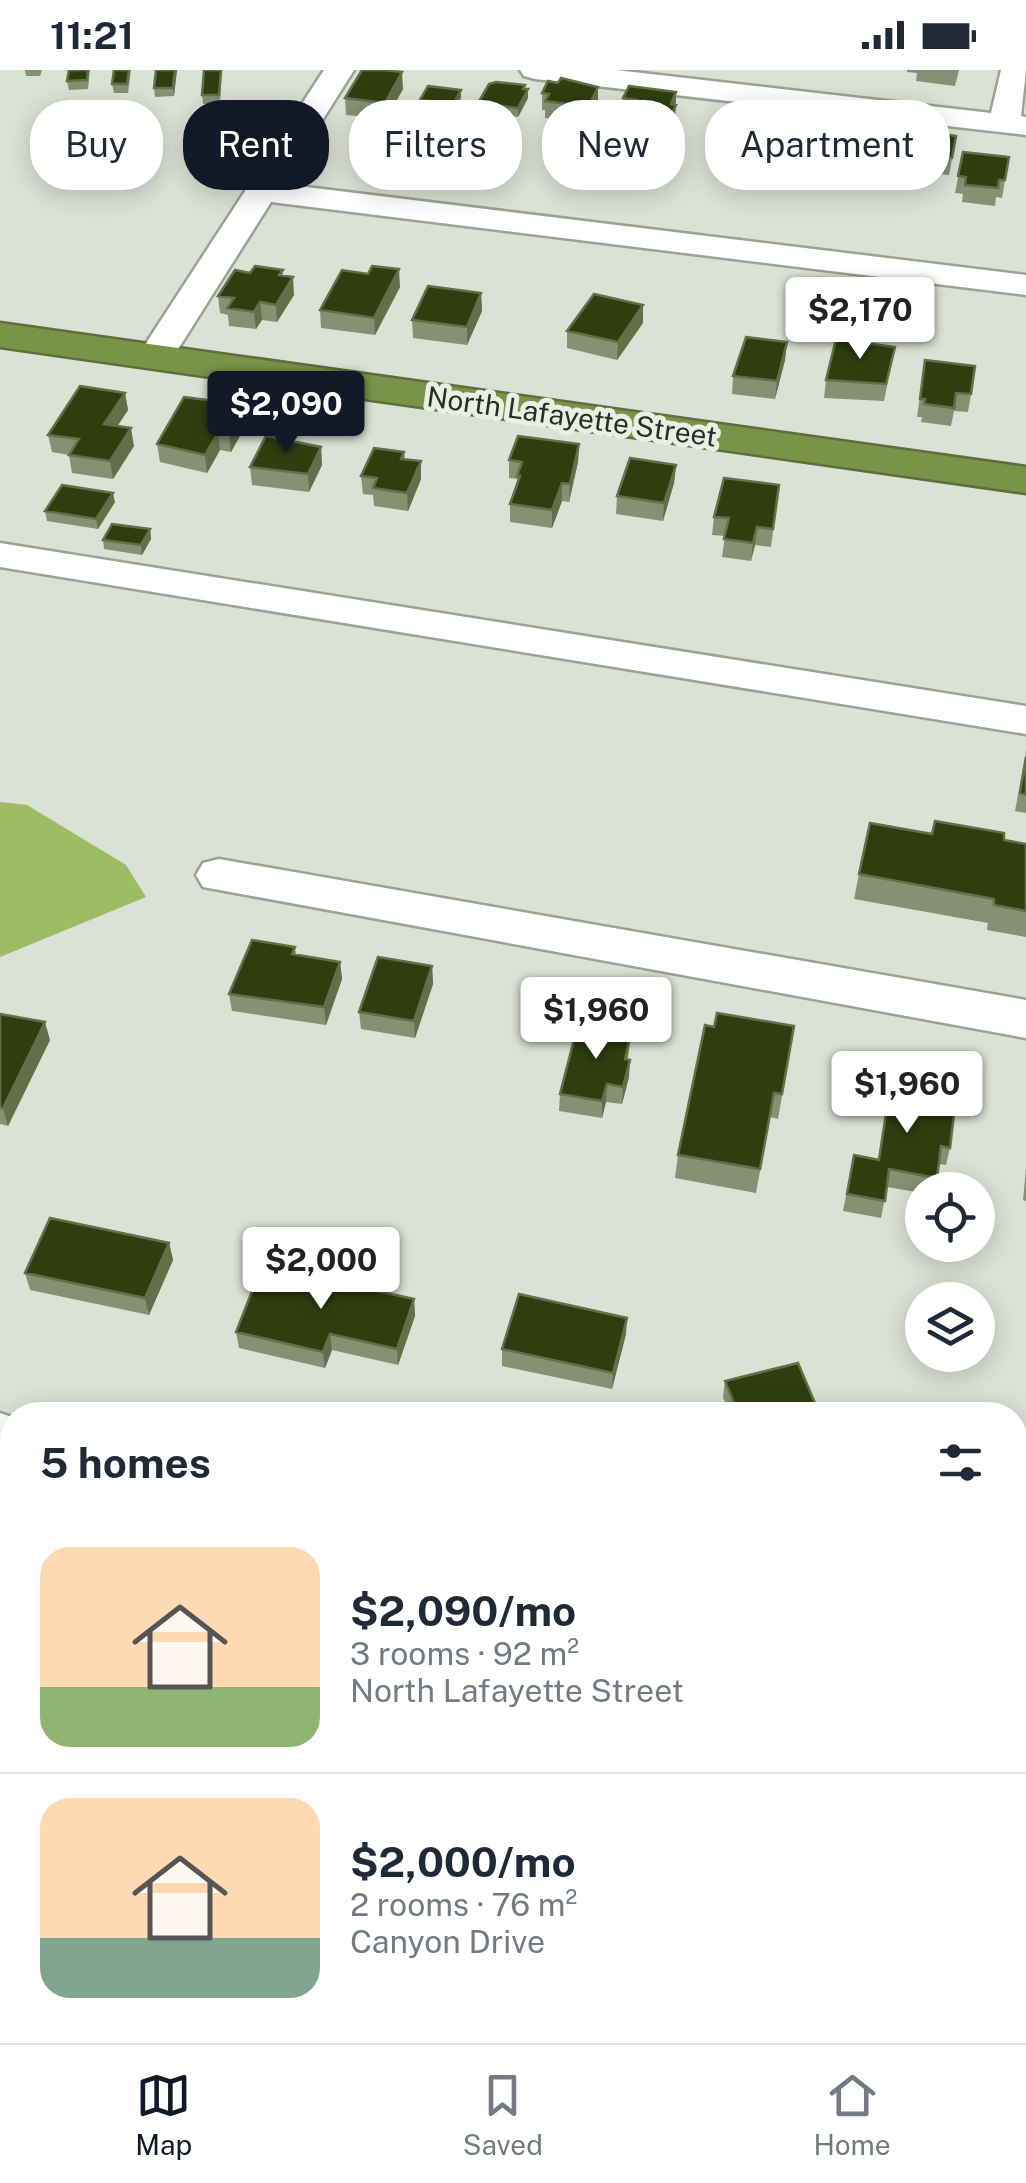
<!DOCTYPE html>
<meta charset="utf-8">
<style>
:root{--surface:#fff;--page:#f6f6f7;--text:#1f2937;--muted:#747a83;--line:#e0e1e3;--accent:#111827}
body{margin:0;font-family:"Public Sans",sans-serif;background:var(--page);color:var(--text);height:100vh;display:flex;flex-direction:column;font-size:38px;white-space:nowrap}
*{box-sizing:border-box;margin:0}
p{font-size:32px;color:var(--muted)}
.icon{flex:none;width:55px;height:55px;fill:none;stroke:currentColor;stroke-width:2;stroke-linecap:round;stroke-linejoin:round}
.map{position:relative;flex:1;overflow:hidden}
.details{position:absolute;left:0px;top:1332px;width:1028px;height:642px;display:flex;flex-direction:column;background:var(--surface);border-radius:40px 40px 0 0;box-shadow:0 5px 25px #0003}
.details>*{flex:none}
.banner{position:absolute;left:30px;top:30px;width:968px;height:90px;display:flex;gap:20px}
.fabs{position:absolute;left:905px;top:1102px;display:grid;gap:20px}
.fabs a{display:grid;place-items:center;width:90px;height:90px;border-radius:50%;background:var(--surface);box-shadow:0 5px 25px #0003;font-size:50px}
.price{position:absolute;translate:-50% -85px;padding:0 22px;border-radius:10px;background:#fff;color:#222;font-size:32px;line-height:65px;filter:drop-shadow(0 2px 5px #0008)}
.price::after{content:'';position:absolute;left:50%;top:60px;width:30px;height:22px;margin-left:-15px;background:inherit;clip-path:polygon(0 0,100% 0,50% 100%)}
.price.selected{background:var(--accent);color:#fff}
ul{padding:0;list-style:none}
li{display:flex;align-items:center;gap:30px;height:250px;padding:0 40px}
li+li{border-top:2px solid var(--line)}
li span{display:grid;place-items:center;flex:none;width:280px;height:200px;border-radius:30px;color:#555}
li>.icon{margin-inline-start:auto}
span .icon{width:120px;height:120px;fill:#fffc;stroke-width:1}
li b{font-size:42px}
h2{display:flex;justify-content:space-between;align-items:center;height:120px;padding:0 40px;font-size:42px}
.pill{padding:0 35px;border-radius:40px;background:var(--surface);box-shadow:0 5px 25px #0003;font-size:35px;line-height:90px}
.pill.selected{background:var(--accent);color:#fff}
.status{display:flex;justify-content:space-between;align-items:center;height:70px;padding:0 50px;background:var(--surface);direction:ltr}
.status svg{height:28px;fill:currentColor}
.tabs{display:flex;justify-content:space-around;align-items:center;height:140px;border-top:2px solid var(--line);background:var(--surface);font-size:28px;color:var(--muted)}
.tabs a{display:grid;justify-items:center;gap:5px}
.tabs .selected{color:var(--accent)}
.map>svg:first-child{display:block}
</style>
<div class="status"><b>11:21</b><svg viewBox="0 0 49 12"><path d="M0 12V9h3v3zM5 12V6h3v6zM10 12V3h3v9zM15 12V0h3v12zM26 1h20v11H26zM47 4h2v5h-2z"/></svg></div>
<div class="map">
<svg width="1026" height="1973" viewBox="0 0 1026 1973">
<rect width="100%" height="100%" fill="#dce1d5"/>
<path fill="#9dbc64" d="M0,732l27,3 99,60 20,32 -146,60z
M0,1482l12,3v154l-12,-3z"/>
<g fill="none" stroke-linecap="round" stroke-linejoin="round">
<g stroke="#9da296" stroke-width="5">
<path id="minor" d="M324,0h30l-72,114 744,91v20l-755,-93 -103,163 -13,3 -13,-3 -5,-8z
M520,0h96l375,43 10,-43h25l-5,46 5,1v18l-491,-56 -11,-3z
M0,473l1026,163v28l-1026,-167z
M219,789l807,141v38l-823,-151 -7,-12 7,-12z
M0,1343l12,4v51l-12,-4z
M1015,1857l11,3v68l-11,-3z
M548,1962h70l-2,11h-70z"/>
</g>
<g stroke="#5d6f3c" stroke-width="5">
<path id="highway" d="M0,253l1026,144v26l-1026,-146z"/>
</g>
<use href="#minor" fill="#fff" fill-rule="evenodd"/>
<use href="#highway" fill="#799348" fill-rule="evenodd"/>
</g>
<path fill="#869072" d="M25,0h17l-2,6h-14z
M69,0h21l-2,19 -19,1 -2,-9z
M114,0h17l-3,23h-14l-2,-9z
M156,0h21l-3,26 -19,1 -1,-9z
M204,0h18l-2,34h-17l-1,-9z
M907,0h52l-4,16 -39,-5 1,-8 -10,-1z
M525,15l3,13 -10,19 -40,-5v-9z
M598,17v17l-10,20 -43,-6v-8h-3v-17z
M403,19l-17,30 -40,-4 -1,-17z
M461,20v8l-8,15 -33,-4v-9z
M676,22l-1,30 -7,15 -39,-5 1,-16 -7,-1v-17z
M806,59l54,5 -9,25 -25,-3v-8l-22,-2z
M956,66l-7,39 -72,-8 3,-17z
M963,82l46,5 -7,41 -6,-1 -1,9 -33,-4 1,-8 -8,-1z
M283,200v6l11,19 -17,27 -15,-2 -6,9 -27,-3 -1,-11 -8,-2 -2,-17 32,-23z
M400,217l-25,48 -54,-7 -1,-18z
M481,223l1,18 -15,34 -54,-7 -1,-18z
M643,253l-26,37 -50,-12v-17z
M787,272l-2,18 -10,39 -43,-5 1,-18z
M895,277l-11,54 -60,-3 2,-18z
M925,290l46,34 -3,18 -14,-1 -3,15 -30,-4 1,-5h-5z
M125,323l3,17 -11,16 17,20 -21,33 -41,-6 -3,-18 -17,-3 -4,-17z
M247,353l-16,29 -11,-2 -13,23 -47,-11 -3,-18z
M579,374l-1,18 -9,40 -7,-1 -10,27 -42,-6v-18l7,-18v-7l-8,-1v-18z
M321,377l1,18 -13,27 -57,-7 -2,-18z
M404,382l1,7 16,2v18l-13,32 -34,-5 -1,-11 -10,-1 -2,-18z
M676,395l-2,18 -11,38 -47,-7 1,-18z
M779,415l-8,62 -16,-2 -4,16 -29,-4 3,-21 -13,-1 2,-18z
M115,432l-17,27 -51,-8 -2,-10z
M150,459l1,10 -9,16 -38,-6 -1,-9z
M1026,681v62l-11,-2z
M932,764l72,6 22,4v93l-39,-7 1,-7 -134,-24 5,-25z
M295,877l1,7 44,8 2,17 -16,46 -94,-14 -3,-17z
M432,896l1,18 -18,54 -54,-9 -2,-17z
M0,944l50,26 -42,86 -8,-2z
M794,956l-16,93 -8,-2 -14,76 -81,-15 3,-23 36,-128z
M631,963l-3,26 1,18 -7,27 -16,-2 -4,16 -43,-7 1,-17z
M892,1004l54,30 4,44 -4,17 -7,-1 -5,26h-12v3l-35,-6 -6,31 -38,-7 11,-56 24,4z
M1026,1098v33l-3,-1z
M169,1173l4,17 -24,55 -119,-25 -5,-17z
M414,1229l1,17 -17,49 -66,-15 -7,18 -86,-20 -3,-16z
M626,1264l-14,55 -110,-23v-17z
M725,1311l95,34h-90l-7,-18z
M1015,1595l11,2v143l-11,-2z"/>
<path fill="#646f4a" d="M175,0h2l-3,26 -1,-8z
M402,2l1,17 -17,30 -1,-16z
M525,15v9l3,-5v9l-10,19v-9z
M598,17v17l-10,20v-17z
M461,20v8l-8,15v-9z
M676,22l-1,30 -7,15 3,-33z
M862,47l-2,17 -9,25 2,-17z
M399,199l1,18 -25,48 -1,-17z
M293,207l1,18 -17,27 -1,-17z
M481,223l1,18 -15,34v-18z
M260,232l2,18 -6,9 -2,-17z
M643,235v18l-26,37 1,-18z
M787,272l-2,18 -10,39 2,-18z
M125,323l3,17 -21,32 -3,-18z
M245,335l2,18 -16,29 -2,-18z
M131,358l3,18 -21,33 -3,-18z
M218,363l2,17 -13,23 -2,-18z
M579,374l-1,18 -9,40 1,-18z
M321,377l1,18 -13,27 -1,-18z
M421,391v18l-13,32 -1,-18z
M676,395l-2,18 -11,38 1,-18z
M562,413v18l-10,27v-18z
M113,423l2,9 -17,27 -2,-10z
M757,457l-2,18 -4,16 2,-18z
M150,459l1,10 -9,16 -1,-10z
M340,892l2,17 -16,46 -2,-18z
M432,896l1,18 -18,54 -1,-17z
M45,952l5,18 -42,86 -5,-18z
M630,990l-1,17 -7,27 1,-17z
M607,1014l-1,18 -4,16v-17z
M169,1173l4,17 -24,55 -4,-17z
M414,1229l1,17 -17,49 -1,-16z
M627,1248l-1,16 -14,55 1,-16z
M330,1264l2,16 -7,18 -2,-16z
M98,1962h9l-3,11h-10z"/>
<path fill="#303e0f" stroke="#646f4a" stroke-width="2.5" d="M69,0h19l-1,10 -20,1z
M114,0h15l-2,14h-15z
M156,0h19l-2,18h-19z
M204,0h17l-2,25h-17z
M362,0h21l19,2 -17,31 -40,-5z
M561,8l37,9 -10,20 -43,-6 4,-7 -7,-1 6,-12 10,2z
M496,12l29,3 -2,4h5l-10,19 -40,-5 11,-19z
M428,16l33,4 -8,14 -33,-4z
M629,16l47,6 -5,12 5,1 -7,15 -39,-5 7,-15 -14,-2z
M834,40l28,7 -9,25 -26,-3 3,-7 -24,-3 6,-17 21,2z
M886,55l70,11 -4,22 -72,-8z
M963,82l46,5 -4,23h-6l-1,8 -33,-3 1,-8 -8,-1z
M255,196l28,4 -4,5 14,2 -17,28 -16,-3 -6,10 -27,-4 7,-10 -16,-2 17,-26 15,3z
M372,196l27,3 -25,49 -54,-8 22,-40 26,4z
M428,216l53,7 -14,34 -55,-7z
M594,224l49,11 -25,37 -51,-11z
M746,267l41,5 -10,39 -44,-5z
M836,269l59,8 -9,37 -60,-4z
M925,290l50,6 -4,28 -15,-1 -2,15 -30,-4 1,-5h-5z
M80,316l45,7 -21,31 27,4 -21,33 -41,-6 10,-16 -31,-4z
M184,327l61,8 -16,29 -11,-1 -13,22 -48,-11z
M266,366l55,11 -13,27 -58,-7z
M518,366l61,8 -9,40 -8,-1 -10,27 -42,-6 10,-28h-3l5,-14 -13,-2z
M374,378l30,4 -3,7 20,2 -14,32 -34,-5 4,-10 -16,-2z
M630,388l46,7 -12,38 -47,-7z
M724,408l55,7 -6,44 -16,-2 -4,16 -29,-4 5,-21 -15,-1z
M62,415l51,8 -17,26 -51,-8z
M112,454l38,5 -9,16 -38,-5z
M1026,687v38l-6,-2z
M935,751l69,12v7l22,4v67l-32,-6v-6l-135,-25 11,-51 62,11z
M252,870l43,7 -3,7 48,8 -16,45 -95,-13z
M378,887l54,9 -18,55 -55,-9z
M717,943l77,13 -12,68 -8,-1 -14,76 -82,-14 27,-130 9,2z
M0,944l45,8 -42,86h-3z
M578,954l53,9 -6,26 5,1 -7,27 -16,-3 -5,17 -42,-7z
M892,1004l56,10 -2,20 9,2 -5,42 -9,-2 -4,32 -48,-9 -4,32 -38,-7 7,-39 25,5z
M50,1148l119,25 -24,55 -120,-25z
M262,1196l152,33 -17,50 -67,-15 -7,18 -87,-20z
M519,1224l108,24 -14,55 -111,-24z
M798,1293l22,52h-81l-14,-34z
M1015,1595l11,2v128l-11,-2z
M12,1872v90h86l-4,11h-94v-68z
M160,1962h7l42,11h-52z
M338,1962h11l42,11h-56z
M776,1962l43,10 1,-7 35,8h-81z"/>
<g text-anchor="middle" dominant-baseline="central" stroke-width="10" stroke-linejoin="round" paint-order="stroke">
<g font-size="28" fill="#2a2c27" stroke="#e9efe2">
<text transform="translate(572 346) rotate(8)">North Lafayette Street</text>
</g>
</g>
</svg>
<div class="fabs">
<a><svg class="icon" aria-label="locate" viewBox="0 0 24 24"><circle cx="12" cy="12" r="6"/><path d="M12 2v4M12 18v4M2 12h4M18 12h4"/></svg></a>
<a><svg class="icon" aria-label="layers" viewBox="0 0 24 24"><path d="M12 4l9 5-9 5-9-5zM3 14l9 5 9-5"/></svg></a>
</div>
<b class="price" style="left:860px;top:292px">$2,170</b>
<b class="price selected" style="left:286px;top:386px">$2,090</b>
<b class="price" style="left:596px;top:992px">$1,960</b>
<b class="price" style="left:907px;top:1066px">$1,960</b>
<b class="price" style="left:321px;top:1242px">$2,000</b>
<div class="banner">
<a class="pill">Buy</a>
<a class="pill selected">Rent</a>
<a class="pill">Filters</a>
<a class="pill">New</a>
<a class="pill">Apartment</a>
</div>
<section class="details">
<h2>5 homes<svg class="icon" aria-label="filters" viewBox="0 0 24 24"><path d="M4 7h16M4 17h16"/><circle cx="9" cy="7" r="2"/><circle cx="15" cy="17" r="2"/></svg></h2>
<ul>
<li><span style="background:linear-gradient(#ffd9b3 70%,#8fb573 0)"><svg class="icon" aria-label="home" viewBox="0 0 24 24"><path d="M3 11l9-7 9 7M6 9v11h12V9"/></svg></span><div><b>$2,090/mo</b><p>3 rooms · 92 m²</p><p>North Lafayette Street</p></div></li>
<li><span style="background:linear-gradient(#ffd9b3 70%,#7fa58c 0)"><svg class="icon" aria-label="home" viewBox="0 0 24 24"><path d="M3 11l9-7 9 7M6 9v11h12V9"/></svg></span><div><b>$2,000/mo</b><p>2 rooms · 76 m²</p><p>Canyon Drive</p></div></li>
</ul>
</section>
</div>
<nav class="tabs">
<a class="selected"><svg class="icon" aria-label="map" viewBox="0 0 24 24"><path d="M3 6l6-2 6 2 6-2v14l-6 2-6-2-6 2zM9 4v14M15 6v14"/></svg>Map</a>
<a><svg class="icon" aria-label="saved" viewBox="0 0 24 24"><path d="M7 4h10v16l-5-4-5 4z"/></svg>Saved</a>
<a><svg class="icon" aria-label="home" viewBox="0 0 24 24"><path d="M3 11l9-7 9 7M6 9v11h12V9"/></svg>Home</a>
</nav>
